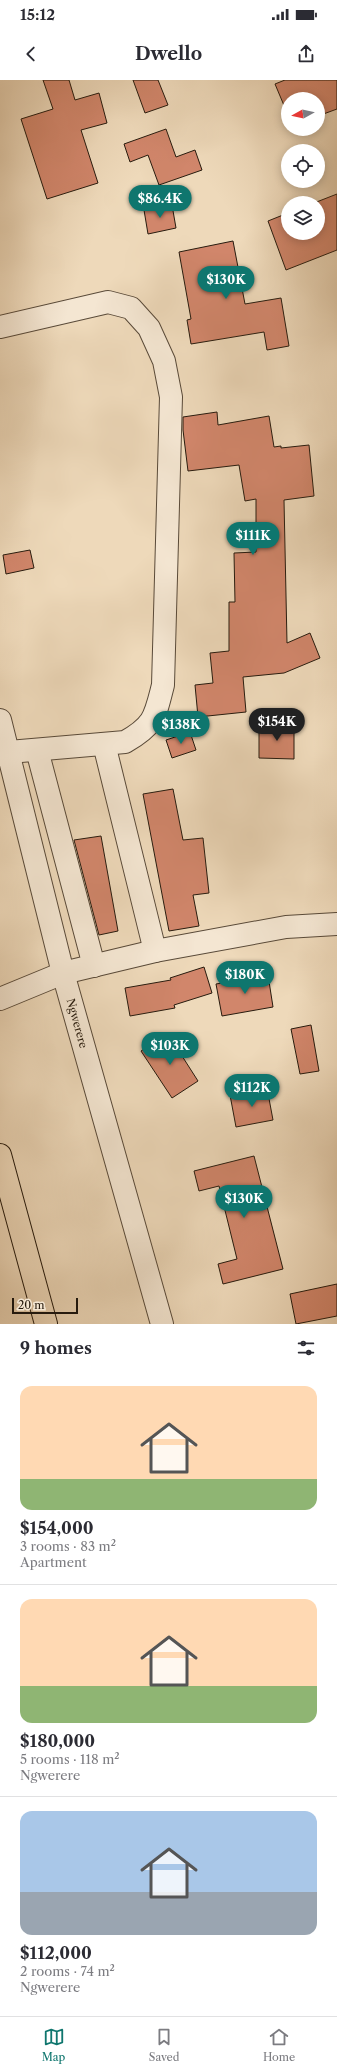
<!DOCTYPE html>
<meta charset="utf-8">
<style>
:root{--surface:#fff;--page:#f7f7f7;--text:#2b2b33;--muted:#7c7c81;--line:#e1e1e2;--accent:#0f766e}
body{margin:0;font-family:"Libre Caslon Text",serif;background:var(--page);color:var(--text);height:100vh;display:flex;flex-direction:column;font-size:15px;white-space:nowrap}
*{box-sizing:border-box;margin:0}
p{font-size:13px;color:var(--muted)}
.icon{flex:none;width:22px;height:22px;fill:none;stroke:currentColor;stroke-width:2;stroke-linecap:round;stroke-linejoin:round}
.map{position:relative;height:1244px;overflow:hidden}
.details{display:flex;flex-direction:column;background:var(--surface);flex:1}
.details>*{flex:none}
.needle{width:26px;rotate:262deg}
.controls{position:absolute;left:281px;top:12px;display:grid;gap:8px}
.controls a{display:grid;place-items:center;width:44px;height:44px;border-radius:50%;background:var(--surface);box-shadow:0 2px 10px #0003;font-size:20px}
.scale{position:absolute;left:12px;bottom:10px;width:66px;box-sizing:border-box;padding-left:4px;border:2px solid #271b0e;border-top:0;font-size:11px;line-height:14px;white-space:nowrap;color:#271b0e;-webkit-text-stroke:3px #f4e6d2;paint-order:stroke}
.price{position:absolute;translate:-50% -34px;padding:0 9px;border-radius:14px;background:var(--accent);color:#fff;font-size:13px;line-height:26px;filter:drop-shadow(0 1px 2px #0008)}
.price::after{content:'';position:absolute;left:50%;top:24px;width:12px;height:9px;margin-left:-6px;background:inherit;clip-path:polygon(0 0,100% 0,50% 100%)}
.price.active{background:#222;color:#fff}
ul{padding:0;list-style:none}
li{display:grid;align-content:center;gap:8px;height:212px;padding:0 20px}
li+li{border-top:1px solid var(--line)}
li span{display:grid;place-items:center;height:124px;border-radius:12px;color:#555}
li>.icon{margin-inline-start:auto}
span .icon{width:72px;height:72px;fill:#fffc;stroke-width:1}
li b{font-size:17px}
h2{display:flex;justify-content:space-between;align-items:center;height:48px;padding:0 20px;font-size:17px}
.status{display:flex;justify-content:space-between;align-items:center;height:28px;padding:0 20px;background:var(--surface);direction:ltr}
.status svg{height:11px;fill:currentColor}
header{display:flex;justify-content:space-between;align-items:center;height:52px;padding:0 20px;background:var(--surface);font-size:18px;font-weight:700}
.dock{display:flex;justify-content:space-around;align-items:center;height:56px;border-top:1px solid var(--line);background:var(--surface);font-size:11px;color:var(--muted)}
.dock a{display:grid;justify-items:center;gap:2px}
.dock .active{color:var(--accent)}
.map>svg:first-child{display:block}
</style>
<div class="status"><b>15:12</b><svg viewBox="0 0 49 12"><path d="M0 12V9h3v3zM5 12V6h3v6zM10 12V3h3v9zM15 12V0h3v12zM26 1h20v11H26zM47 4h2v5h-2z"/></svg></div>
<header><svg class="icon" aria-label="back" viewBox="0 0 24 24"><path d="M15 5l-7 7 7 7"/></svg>Dwello<svg class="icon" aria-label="share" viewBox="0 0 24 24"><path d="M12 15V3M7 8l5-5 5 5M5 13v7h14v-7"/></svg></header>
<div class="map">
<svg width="337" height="1244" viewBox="0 0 337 1244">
<rect width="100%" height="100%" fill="#eed9ba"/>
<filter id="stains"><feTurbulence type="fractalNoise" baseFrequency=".005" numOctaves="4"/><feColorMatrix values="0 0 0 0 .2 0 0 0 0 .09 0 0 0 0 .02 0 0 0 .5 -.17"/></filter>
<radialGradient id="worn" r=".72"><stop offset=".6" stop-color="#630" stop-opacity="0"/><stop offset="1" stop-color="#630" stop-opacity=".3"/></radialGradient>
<path fill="#d1866b" stroke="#271b0e" d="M43,0h26l6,20 24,-7 8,30 -26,7 17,53 -51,16 -26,-80 32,-10z
M133,0h25l10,25 -23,8z
M285,0h52v29l-19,7v-17h-30v16l-13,-31z
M166,49l10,28 19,-7 7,20 -43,15 -11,-30 -18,7 -6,-18z
M337,114v56l-51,20 -18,-49 20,-8v20h30v-30h-4z
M172,125l4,23 -28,6 -4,-24z
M233,161l12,63 36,-6 8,48 -22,4 -3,-18 -73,12 -4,-24 4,-1 -12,-67z
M217,332l1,13 51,-9 5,31 7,-1v2l28,-3 5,51 -30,4 3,143 23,-10 10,25 -36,15 -41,4 3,35 -48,5 -3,-32 18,-2 -3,-30 19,-2v-49h6l-1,-49 22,-1v-53l-11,2 -6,-36 -51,6 -5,-41v-13z
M30,470l4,18 -28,6 -3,-19z
M259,645h35v34l-35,-1z
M190,652l6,18 -24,8 -6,-18z
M173,709l10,51 20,-2 6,55 -16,2 6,31 -30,5 -26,-137z
M101,756l17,95 -19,4 -25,-95z
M204,887l8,26 -38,12 1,3 -45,8 -5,-28 46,-8 -1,-2z
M268,895l5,32 -51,9 -6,-32z
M311,945l8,46 -19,3 -9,-45z
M168,954l30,47 -26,17 -31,-47z
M267,1008l6,32 -37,7 -6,-32z
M254,1076l29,113 -60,15 -5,-20 19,-5 -18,-73 -20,5 -5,-20z
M337,1204v32l-41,8 -6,-30z"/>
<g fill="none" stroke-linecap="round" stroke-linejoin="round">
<g stroke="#594a39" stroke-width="24">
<g id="minor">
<path d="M0,247l108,-25 23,6 18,20 15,33 7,36 -8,288c-8,31 -8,40 -38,57l-116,10 -9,-2"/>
<path id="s1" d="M0,640l63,253 99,351"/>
<path d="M104,664l51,207"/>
<path d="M37,670l57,216"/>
<path d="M0,919l63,-26 92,-22 131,-24 51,-3"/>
</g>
</g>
<g stroke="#271b0e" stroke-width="24">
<path id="major" d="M0,1075l46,169"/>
</g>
<use href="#minor" stroke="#f4e6d2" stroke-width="22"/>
<use href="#major" stroke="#eed9ba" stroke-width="22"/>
</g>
<g text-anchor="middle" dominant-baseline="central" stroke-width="3" stroke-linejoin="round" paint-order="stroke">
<g font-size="11" fill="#271b0e" stroke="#f4e6d2">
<text stroke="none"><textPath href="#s1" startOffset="313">Ngwerere</textPath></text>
</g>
</g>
<rect width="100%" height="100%" filter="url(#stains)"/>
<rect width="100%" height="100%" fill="url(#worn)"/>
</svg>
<div class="controls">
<a><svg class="needle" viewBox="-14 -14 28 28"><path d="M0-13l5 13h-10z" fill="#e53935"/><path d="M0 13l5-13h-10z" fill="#7c7c81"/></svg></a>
<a><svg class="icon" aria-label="locate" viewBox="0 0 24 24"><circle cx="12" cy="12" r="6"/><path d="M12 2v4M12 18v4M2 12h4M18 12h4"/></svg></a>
<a><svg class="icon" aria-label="layers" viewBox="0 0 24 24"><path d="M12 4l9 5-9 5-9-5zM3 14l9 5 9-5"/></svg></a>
</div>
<div class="scale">20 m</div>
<b class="price" style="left:160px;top:139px">$86.4K</b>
<b class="price" style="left:226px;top:220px">$130K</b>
<b class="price" style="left:253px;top:476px">$111K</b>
<b class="price active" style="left:277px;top:662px">$154K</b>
<b class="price" style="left:181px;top:665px">$138K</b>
<b class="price" style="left:245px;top:915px">$180K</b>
<b class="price" style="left:170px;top:986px">$103K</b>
<b class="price" style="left:252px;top:1028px">$112K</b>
<b class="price" style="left:244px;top:1139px">$130K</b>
</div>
<section class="details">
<h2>9 homes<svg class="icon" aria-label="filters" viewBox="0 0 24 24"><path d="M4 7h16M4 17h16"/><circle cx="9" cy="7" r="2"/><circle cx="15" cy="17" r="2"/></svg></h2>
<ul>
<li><span style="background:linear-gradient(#ffd9b3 75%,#8fb573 0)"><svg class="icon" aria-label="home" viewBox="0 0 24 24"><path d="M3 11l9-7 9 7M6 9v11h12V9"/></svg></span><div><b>$154,000</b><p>3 rooms · 83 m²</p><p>Apartment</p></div></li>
<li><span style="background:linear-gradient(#ffd9b3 70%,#8fb573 0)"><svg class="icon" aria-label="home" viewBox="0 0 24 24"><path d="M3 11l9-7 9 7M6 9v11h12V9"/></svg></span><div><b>$180,000</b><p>5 rooms · 118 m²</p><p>Ngwerere</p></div></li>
<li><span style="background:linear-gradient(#a9c7e8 65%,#9aa5b1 0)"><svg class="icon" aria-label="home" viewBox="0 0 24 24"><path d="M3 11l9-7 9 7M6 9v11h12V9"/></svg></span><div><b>$112,000</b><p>2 rooms · 74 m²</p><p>Ngwerere</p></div></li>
</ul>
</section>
<nav class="dock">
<a class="active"><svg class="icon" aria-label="map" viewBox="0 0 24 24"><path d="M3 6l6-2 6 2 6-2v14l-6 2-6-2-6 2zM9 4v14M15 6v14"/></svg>Map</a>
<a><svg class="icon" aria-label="saved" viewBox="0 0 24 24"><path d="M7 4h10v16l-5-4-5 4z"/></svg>Saved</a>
<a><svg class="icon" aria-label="home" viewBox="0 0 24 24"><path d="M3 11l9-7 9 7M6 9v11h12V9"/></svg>Home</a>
</nav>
